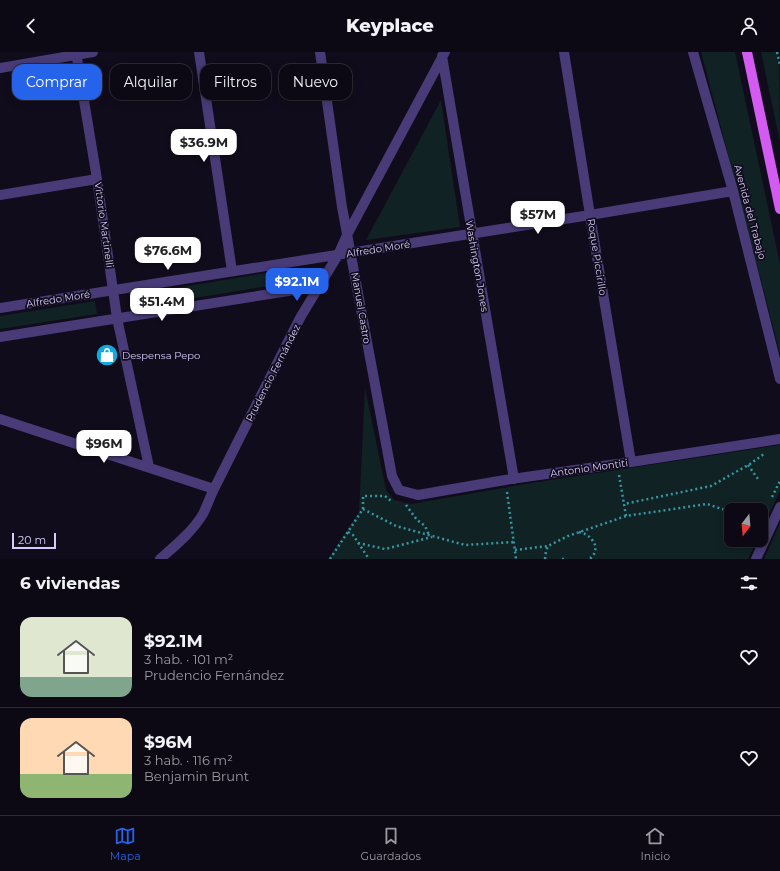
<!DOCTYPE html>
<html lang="es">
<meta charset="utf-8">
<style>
:root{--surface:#0d0914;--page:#16121d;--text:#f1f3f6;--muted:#9a9aa0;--line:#2d2a34;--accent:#2563eb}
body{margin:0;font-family:Montserrat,sans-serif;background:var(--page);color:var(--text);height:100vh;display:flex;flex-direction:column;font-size:15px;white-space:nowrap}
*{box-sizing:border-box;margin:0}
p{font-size:13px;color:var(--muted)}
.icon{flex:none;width:22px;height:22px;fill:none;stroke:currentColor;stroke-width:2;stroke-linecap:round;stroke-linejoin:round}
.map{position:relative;height:507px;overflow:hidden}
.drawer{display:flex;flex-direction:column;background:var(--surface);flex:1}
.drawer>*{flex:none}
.banner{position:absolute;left:12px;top:12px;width:400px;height:36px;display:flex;gap:8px}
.needle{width:26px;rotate:196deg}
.buttons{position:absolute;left:724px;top:451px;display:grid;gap:8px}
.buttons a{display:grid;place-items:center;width:44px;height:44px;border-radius:8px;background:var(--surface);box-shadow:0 2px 10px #0003,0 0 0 1px var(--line);font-size:20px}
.scale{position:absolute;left:12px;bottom:10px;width:44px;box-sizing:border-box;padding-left:4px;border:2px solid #d8cbfb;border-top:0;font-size:11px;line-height:14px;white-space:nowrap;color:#d8cbfb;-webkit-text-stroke:3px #110c1b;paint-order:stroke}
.price{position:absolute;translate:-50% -34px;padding:0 9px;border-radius:8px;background:#fff;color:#222;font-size:13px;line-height:26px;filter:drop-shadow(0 1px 2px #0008)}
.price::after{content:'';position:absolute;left:50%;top:24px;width:12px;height:9px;margin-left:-6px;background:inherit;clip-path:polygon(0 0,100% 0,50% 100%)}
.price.selected{background:var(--accent);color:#fff}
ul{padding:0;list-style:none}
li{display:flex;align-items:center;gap:12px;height:100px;padding:0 20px}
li+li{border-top:1px solid var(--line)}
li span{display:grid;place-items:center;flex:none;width:112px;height:80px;border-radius:12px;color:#555}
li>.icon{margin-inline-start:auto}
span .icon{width:48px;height:48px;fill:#fffc;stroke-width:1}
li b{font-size:17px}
h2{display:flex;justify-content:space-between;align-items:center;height:48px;padding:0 20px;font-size:17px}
.pill{padding:0 14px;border-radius:12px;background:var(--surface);box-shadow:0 2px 10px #0003,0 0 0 1px var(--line);font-size:14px;line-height:36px}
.pill.selected{background:var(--accent);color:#fff}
header{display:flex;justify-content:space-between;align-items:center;height:52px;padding:0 20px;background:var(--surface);font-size:18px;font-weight:800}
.tabs{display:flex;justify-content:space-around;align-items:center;height:56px;border-top:1px solid var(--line);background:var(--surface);font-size:11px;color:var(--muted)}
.tabs a{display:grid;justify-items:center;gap:2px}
.tabs .selected{color:var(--accent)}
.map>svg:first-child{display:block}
</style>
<header><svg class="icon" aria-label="back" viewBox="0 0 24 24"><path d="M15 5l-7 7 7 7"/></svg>Keyplace<svg class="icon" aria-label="person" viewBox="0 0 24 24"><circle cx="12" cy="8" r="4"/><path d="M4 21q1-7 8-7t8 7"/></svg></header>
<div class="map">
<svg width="780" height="507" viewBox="0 0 780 507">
<rect width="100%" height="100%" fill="#110c1b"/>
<path fill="#102224" d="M701,0h34l45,212v90l-20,-78z
M761,0h18l1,90z
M441,48l19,127 -94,13z
M284,218l2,13 -151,25 -2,-13z
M95,249l2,13 -97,15v-13z
M365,336l21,102 8,10 17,4 114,-20 255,-39v46l-19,40v-21h-30v30h26l-9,19h-420l31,-47z
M780,471v36h-16z"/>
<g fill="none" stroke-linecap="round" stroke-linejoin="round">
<path stroke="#3697a4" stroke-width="2.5" stroke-dasharray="2 3" stroke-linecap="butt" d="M777,0l3,13
M748,413l10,14
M619,423l5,29
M507,440l9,67
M772,445l8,-16
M406,453l11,15 8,6 4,9
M363,457l33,17 69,19 49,-3
M626,464l-2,-12 87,-18 39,-22 14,-10
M348,480l5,3 16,24
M579,480c9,2 13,6 17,15l-2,7 -4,5
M358,491l27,6 47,-12
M515,498l33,-4
M330,507l33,-50v-13h22l6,5 2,1
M545,507l1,-8 2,-5 20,-10 58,-20 81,-12 24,8
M562,507h3"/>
<path stroke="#483b77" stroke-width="10" d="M76,0l21,127 20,139 32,149
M199,0l33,219
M320,0l22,155 50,269 7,14 19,5 87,-15 126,-18 149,-23
M564,0l26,163 41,247
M693,0l40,139 47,188
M442,4l72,423
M0,16l93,-16
M0,143l97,-16
M0,256l590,-93 143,-24
M0,285l320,-51
M0,367l214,70
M160,507c16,-14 32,-27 43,-45 4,-8 7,-17 11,-25l86,-171 38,-63 9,-20 98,-183
M756,507l24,-52"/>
<path stroke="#d35bf2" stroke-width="10" d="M747,0l33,157"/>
</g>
<defs>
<g id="shop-disc" transform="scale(1.15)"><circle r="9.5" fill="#12a8e0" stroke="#110c1b"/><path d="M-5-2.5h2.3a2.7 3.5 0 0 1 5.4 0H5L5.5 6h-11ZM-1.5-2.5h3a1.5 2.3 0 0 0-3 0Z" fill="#fff"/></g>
</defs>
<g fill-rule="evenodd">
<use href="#shop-disc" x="107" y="303"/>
</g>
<g text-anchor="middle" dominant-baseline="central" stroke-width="3.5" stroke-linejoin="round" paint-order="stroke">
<g font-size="10" fill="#d8cbfb" stroke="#110c1b">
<text transform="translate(750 160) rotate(75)">Avenida del Trabajo</text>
<text transform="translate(104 173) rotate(82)">Vittorio Martinelli</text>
<text transform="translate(378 197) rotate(-9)">Alfredo Moré</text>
<text transform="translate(597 205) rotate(81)">Roque Piccirillo</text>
<text transform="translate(477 214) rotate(80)">Washington Jones</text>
<text transform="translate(58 247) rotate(-9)">Alfredo Moré</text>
<text transform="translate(361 256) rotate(80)">Manuel Castro</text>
<text transform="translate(273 321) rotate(-63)">Prudencio Fernández</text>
<text transform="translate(589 416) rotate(-8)">Antonio Montiti</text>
</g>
<g font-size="10" fill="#d8cbfb" stroke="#110c1b" text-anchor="start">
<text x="122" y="303">Despensa Pepo</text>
</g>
</g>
</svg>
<div class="buttons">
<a><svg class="needle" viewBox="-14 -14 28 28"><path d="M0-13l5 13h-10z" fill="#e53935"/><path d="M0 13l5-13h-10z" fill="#9a9aa0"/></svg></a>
</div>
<div class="scale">20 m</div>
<b class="price" style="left:204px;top:111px">$36.9M</b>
<b class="price" style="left:538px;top:183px">$57M</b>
<b class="price" style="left:168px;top:219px">$76.6M</b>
<b class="price selected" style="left:297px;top:250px">$92.1M</b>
<b class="price" style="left:162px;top:270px">$51.4M</b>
<b class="price" style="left:104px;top:412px">$96M</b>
<div class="banner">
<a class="pill selected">Comprar</a>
<a class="pill">Alquilar</a>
<a class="pill">Filtros</a>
<a class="pill">Nuevo</a>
</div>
</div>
<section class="drawer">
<h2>6 viviendas<svg class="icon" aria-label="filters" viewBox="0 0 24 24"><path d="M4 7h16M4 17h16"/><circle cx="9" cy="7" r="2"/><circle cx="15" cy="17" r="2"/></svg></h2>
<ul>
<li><span style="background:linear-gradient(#dfe7d0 75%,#7fa58c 0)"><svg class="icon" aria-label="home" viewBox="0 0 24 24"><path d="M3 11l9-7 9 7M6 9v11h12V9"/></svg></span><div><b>$92.1M</b><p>3 hab. · 101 m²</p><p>Prudencio Fernández</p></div><svg class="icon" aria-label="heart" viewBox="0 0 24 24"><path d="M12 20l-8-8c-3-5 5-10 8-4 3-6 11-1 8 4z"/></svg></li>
<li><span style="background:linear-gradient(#ffd9b3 70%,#8fb573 0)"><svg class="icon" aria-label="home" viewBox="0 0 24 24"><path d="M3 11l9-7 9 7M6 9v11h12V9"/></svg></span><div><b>$96M</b><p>3 hab. · 116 m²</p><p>Benjamin Brunt</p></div><svg class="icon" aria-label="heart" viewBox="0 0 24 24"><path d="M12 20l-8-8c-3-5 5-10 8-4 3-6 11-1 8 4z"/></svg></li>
</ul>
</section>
<nav class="tabs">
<a class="selected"><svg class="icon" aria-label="map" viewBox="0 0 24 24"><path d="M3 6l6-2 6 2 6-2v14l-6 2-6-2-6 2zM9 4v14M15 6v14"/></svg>Mapa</a>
<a><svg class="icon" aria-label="saved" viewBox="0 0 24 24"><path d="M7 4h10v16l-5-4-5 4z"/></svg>Guardados</a>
<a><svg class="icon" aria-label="home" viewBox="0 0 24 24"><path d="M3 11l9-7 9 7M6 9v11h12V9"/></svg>Inicio</a>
</nav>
